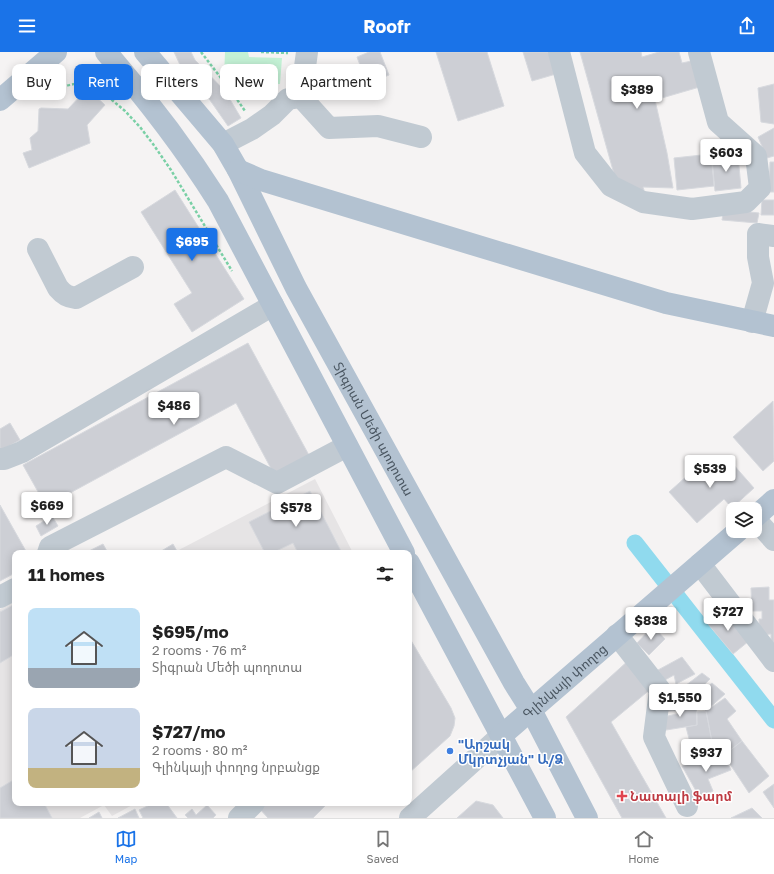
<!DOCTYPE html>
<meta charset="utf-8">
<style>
:root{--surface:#fff;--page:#f2f2f2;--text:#222;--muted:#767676;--line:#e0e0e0;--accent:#1a73e8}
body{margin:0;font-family:"Golos Text","Noto Sans Armenian",sans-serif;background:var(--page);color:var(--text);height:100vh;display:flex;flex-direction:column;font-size:15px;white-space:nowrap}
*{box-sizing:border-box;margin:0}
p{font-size:13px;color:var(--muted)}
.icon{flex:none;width:22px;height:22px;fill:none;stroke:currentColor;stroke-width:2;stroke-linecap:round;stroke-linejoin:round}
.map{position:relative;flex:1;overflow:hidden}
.side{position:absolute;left:12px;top:498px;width:400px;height:256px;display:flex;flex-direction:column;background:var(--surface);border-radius:8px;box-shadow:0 2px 10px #0003}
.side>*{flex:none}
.top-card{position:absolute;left:12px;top:12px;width:400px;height:36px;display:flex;gap:8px}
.fabs{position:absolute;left:726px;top:450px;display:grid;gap:8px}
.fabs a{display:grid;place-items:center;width:36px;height:36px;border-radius:8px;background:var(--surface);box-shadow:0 2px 10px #0003;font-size:20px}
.price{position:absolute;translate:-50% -34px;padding:0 9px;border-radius:4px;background:#fff;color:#222;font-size:13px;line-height:26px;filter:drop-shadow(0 1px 2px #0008)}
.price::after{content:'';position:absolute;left:50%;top:24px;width:12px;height:9px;margin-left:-6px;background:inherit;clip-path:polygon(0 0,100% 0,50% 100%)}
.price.current{background:var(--accent);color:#fff}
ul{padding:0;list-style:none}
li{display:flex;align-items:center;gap:12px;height:100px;padding:0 16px}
li span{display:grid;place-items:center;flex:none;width:112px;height:80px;border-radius:8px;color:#555}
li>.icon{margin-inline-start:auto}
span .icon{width:48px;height:48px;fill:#fffc;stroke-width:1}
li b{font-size:17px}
h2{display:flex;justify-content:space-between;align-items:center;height:48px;padding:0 16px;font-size:17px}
.tag{padding:0 14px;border-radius:8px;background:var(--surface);box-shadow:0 2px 10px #0003;font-size:14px;line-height:36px}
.tag.current{background:var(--accent);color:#fff}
header{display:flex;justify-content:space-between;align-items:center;height:52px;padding:0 16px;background:var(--accent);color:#fff;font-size:18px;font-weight:700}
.tab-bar{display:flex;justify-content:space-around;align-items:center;height:56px;border-top:1px solid var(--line);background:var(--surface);font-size:11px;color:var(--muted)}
.tab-bar a{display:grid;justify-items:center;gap:2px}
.tab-bar .current{color:var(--accent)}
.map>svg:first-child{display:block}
</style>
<header><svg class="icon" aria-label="menu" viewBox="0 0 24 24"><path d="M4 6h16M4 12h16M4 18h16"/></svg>Roofr<svg class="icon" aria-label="share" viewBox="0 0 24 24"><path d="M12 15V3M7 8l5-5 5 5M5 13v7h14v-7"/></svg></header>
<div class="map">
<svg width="774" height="766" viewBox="0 0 774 766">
<rect width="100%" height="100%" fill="#f5f3f3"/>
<path fill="#e6e4e5" d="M315,427l38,74h-180z
M15,549v202h121l-24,13 -8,-11 -24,13h-80v-209z"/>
<path fill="#c3f1d5" d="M225,0h23l1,5 33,1 -2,26 -46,-1 -10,-5z"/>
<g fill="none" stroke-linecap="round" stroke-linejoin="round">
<path stroke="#90daee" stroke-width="17" d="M635,491l139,177"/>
</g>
<path fill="#cdcfd5" stroke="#d7d9de" d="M174,0h17l4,8 30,31 16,27 -13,8 -23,-33 -13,-12 -11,-14z
M369,0h11l9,23 -22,9 -10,-27z
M436,0h51l17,54 -46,15z
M523,0h26l7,22 -24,7z
M580,0h61l1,5 17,-5h20l3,11 14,-3 7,26 -48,14 12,53 6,35 -30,-1 1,3 -11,2 -19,-18z
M774,32v40l-13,-2 -3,-34z
M90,39l15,14 -18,20 3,18 -61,25 -6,-15 9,-3 -2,-12 8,-7 1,-22 2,-1 27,1 16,-17z
M774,76v28l-7,2 -9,-21z
M711,102l3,32 -37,4 -3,-32z
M738,103l3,33 -26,3 -3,-33z
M770,110h4v30h-5z
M175,138l69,109 -52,33 -18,-28 18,-11 -51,-81z
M762,148h12v15h-13z
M724,157l35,4 -2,10 -35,-3z
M248,291l62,114 -35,19 -39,-73 -190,103 -23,-41z
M773,349l1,60 -11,10 -30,-34z
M10,371l10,17 -20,11v-22z
M707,406l13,15 12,-10 22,25 -22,20 -8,-9 -27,24 -28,-31z
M310,439l32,62h-44l-5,-10 -21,10h-7l-16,-31z
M0,453l27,48h-12v20l-15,8z
M52,464l6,10 -17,10 -5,-10z
M103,492l5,9h-23z
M173,492l5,9h-20z
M769,535v13h5v43h-3v-9l-12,1v-16h3v-8h-10l-1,-23z
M15,552v50l-15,9v-51z
M724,559l25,30 -16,13 -25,-30z
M653,574l12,13 -16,16 -12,-12z
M409,585l42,71 4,10 -1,8 -4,10 -41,37z
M682,605l13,17 -19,10 -2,-9 -9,5 -7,-10z
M630,607l22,29 -41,34 55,96h-44l-56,-101z
M702,621l8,6 -19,19 -10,-9z
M712,631l13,11 -19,17 -11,-14z
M681,641l5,5 -8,3 2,9 -19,2 2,-16z
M725,646l11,13 -9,8 15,22 -18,14 -11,-8 -7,-36z
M682,651h14l1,22 -37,6 -1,-13 22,-5z
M706,659l7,36 -20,7 -7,-27 11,-2v-13z
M742,689l27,35 -20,17 -25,-38z
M724,703l7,15 -23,9 5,12 -13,7 -18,-32z
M15,727v24h29l8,15h-52v-30z
M774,732v24l-11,-16z
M476,749l17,4 10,13h-46z
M154,751h12l11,15h-34l-4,-8z
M262,751h66l-15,15h-45l-10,-11z
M207,753l9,10 -3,3h-25l-3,-3 7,-6 4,6z
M752,756l10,10h-31z
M135,757l4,9h-21z
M99,760l3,6h-13z"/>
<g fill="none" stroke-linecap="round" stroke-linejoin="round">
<path stroke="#7ad0a6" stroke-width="2.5" stroke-dasharray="3 2" stroke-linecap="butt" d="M201,0l33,43 11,16
M261,0l27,1
M45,45c13,-10 32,-17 49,-12l31,26 15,16 13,17 18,26 61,101"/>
<path stroke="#c1cad2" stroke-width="22" d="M559,0l26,101 26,33 32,16 49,7 54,-7 14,-14 -4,-32 -38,-34 -19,-70
M301,45l6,-45
M223,92l29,-15 20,-14 16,-16 13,-2 28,31 49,-2 43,11
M38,197l20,39c6,7 10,9 18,10l57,-31
M752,270l11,-39 -5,-26v-23l16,2
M0,407h4l18,-7 251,-147
M755,467l19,21
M48,501l2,-6 176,-90 51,26 70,-37
M700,512l74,97
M0,545l15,-8
M617,583l43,55 -6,47 33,69
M239,766l15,-15
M410,766l91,-82"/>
<g stroke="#b3c2d1" stroke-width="22">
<path d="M106,0c41,47 79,97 112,149l186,352"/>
<path id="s1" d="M145,0l78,92 15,26 58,118 218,395 17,27 56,108"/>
<path d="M0,48l56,-48"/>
<path d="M238,118l23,10 405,123 108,23"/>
<path d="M755,465l19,-17"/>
<path d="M409,511l136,255"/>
<path id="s2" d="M501,684l237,-205"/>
</g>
</g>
<circle fill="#3f7fe0" stroke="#fff" stroke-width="1.5" cx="450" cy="699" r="4"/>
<path fill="#e0444e" stroke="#fff" stroke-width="1.5" d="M620 738h4v4h4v4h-4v4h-4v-4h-4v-4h4z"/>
<g text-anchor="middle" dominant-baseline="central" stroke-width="3" stroke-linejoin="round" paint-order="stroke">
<g font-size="13" fill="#4a5661" stroke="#fff">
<text stroke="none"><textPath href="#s1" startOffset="443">Տիգրան Մեծի պողոտա</textPath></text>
<text stroke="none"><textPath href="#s2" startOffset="84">Գլինկայի փողոց</textPath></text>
</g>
<g font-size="13" font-weight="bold" fill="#366cbe" stroke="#fff" text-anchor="start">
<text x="458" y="692">"Արշակ<tspan x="458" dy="15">Մկրտչյան" Ա/Ձ</tspan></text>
</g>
<g font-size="13" font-weight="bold" fill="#be3a42" stroke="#fff" text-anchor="start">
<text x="630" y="744">Նատալի ֆարմ</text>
</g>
</g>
</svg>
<div class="fabs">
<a><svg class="icon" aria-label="layers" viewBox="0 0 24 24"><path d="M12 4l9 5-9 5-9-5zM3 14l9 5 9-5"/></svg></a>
</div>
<b class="price" style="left:637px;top:58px">$389</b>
<b class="price" style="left:726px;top:121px">$603</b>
<b class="price current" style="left:192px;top:210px">$695</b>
<b class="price" style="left:174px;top:374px">$486</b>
<b class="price" style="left:710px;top:437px">$539</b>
<b class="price" style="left:47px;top:474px">$669</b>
<b class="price" style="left:296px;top:476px">$578</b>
<b class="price" style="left:728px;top:580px">$727</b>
<b class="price" style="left:651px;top:589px">$838</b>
<b class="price" style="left:680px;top:666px">$1,550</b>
<b class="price" style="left:706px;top:721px">$937</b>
<div class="top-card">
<a class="tag">Buy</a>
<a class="tag current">Rent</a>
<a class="tag">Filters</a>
<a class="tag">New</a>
<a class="tag">Apartment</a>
</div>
<section class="side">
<h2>11 homes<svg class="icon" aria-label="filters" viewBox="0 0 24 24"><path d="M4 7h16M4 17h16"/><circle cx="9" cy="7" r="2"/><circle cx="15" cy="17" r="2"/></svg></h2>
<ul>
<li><span style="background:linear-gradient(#bfe0f5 75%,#9aa5b1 0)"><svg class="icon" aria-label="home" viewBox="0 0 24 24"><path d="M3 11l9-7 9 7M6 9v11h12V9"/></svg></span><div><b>$695/mo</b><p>2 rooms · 76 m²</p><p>Տիգրան Մեծի պողոտա</p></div></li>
<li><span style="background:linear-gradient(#c9d6e8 75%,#c2b280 0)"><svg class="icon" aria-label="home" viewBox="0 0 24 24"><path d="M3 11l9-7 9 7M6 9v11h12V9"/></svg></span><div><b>$727/mo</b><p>2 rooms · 80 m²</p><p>Գլինկայի փողոց նրբանցք</p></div></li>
</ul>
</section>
</div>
<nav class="tab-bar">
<a class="current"><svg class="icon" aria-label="map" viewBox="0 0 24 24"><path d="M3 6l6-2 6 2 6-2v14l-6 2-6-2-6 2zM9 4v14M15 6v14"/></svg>Map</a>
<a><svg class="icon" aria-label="saved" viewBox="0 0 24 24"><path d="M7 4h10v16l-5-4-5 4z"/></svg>Saved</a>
<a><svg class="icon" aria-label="home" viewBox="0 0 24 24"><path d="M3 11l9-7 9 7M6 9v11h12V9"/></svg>Home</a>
</nav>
